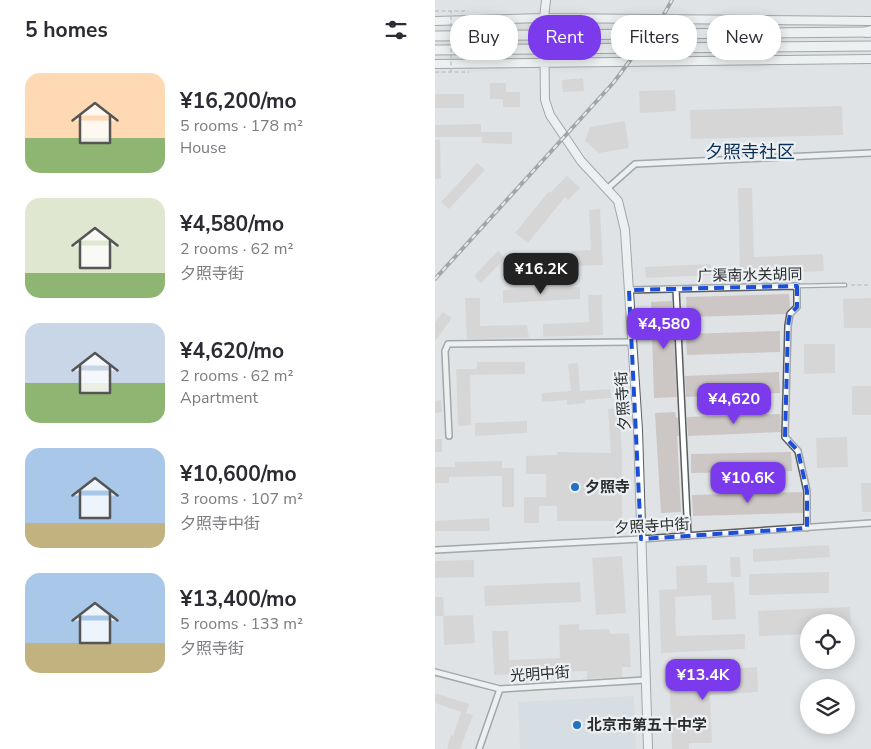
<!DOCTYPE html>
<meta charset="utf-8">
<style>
:root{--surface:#fff;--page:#f2f2f3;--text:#2b2b33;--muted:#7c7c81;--accent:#7c3aed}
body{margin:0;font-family:"Nunito Sans","Noto Sans SC",sans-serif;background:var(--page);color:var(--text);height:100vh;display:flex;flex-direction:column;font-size:19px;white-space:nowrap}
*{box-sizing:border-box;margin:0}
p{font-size:16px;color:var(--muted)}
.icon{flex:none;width:28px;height:28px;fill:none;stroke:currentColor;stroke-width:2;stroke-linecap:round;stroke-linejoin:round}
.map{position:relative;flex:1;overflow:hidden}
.sheet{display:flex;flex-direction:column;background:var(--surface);width:435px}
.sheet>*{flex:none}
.hud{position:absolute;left:15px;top:15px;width:345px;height:45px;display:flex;gap:10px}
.buttons{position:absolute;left:365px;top:614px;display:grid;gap:10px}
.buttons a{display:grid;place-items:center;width:55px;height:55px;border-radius:50%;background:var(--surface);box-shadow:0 2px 12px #0003;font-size:25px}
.price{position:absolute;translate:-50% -42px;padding:0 11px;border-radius:10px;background:var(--accent);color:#fff;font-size:16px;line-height:32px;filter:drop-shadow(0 1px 2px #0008)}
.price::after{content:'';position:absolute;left:50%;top:30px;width:15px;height:11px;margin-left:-8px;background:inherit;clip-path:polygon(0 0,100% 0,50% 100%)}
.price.on{background:#222;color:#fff}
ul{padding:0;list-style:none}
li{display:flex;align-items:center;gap:15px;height:125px;padding:0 25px}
li span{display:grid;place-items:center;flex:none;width:140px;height:100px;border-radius:15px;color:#555}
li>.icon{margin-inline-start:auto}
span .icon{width:60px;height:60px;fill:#fffc;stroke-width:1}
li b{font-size:21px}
h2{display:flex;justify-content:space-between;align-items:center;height:60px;padding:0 25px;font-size:21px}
.chip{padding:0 18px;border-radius:20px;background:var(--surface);box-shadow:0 2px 12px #0003;font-size:18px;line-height:45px}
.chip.on{background:var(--accent);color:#fff}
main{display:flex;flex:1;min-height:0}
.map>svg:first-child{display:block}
</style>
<main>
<section class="sheet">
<h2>5 homes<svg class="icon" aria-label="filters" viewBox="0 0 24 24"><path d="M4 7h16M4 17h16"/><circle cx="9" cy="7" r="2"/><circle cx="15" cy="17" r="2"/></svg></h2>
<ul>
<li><span style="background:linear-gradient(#ffd9b3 65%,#8fb573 0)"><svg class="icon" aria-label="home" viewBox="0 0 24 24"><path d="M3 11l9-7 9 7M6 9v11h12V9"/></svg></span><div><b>¥16,200/mo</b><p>5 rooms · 178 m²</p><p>House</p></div></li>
<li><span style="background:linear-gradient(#dfe7d0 75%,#8fb573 0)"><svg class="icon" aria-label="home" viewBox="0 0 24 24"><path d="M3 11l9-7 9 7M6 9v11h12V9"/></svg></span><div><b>¥4,580/mo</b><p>2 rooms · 62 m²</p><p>夕照寺街</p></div></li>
<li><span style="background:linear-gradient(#c9d6e8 60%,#8fb573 0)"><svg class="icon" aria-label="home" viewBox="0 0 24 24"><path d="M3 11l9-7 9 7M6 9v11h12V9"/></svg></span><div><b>¥4,620/mo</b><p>2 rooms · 62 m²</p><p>Apartment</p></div></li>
<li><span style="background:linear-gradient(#a9c7e8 75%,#c2b280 0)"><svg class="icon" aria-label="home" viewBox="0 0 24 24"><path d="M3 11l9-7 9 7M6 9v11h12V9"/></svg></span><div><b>¥10,600/mo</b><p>3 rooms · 107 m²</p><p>夕照寺中街</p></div></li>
<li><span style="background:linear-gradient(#a9c7e8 70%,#c2b280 0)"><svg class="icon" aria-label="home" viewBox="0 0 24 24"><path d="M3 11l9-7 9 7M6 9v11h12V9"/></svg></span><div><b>¥13,400/mo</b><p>5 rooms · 133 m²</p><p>夕照寺街</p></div></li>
</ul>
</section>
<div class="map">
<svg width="436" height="749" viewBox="0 0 436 749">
<rect width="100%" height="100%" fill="#dfe3e6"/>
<path fill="#ced8e0" d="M199,696l2,53h-116l-2,-47z"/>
<path fill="#ccc6c5" d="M148,78l1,13 -21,1 -1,-12z
M55,83h16v9h14v15h-17v-8h-13z
M240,90l1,21 -36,2 -1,-22z
M0,94h29v14h-29z
M407,106l1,29 -152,4 -1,-29z
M190,121l4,27 -30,5 -14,-12 5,-14z
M46,124v8h31v12l-30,-1v-6h-47v-12z
M0,140h5l1,38 -6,1z
M42,163l8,7 -36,39 -8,-7z
M132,176l13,12 -12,12 -3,-3 -37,46 -13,-10 34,-42 1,2z
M303,188h14l2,69 69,-3 1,17 -84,4z
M165,209l3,56 -31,1v-15l19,-1 -2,-40z
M63,251l7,7 -24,25 -7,-7z
M112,253l1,14 -36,1 -1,-13z
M276,264v11l-65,3 -1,-11z
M145,287v12l-77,4v-13z
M354,294l1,14 -4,6 -99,3 -1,-20z
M153,295h14l1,40 -60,2v-13l46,-2z
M30,298h15v28l47,-1 2,13 -62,1z
M436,298v30h-27l-1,-29z
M237,301l5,96 -23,1 -3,-96z
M8,312l9,6 -17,23v-19z
M345,331v21l-93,3 -1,-21z
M369,344h31v29l-31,1z
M42,362h48v12l-55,1 1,50 -13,1 -2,-57h21z
M143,363l2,28 30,-2 1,9 -26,2 1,3 -19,2v-5l-25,2v-9l29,-2 -3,-27z
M344,372l1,21 -94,4 -1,-21z
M417,386h19v29h-19z
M6,400l1,12 -7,1v-12z
M184,408l3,43v70h-65v-15h-18v17h-15v-26h22v-23h-20v-18l31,-1v-3l54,1 -3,-44z
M240,412l1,6 2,-1 1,19h-2l4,76 -20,1 -6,-100z
M345,414l1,18 -93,4 -1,-19z
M92,421v12l-52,3v-13z
M412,437l1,30 -31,1 -1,-30z
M0,439h7v13h-7z
M356,452l1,19 -101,2v-19z
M67,461v7h12v39h-12v-31l-53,1v6h-14v-16h20v-5z
M426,483h10v29h-9z
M368,492v21l-110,3 -1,-21z
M54,518l1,13h-55v-10z
M394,545l1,12 -77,5v-13z
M187,556l4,57 -30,2 -4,-57z
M295,557h10l1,20h-10z
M39,560v17l-39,1v-17z
M272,565v18l27,-1 2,37 -24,1 -1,-25 -36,2 1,39 69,-2v15l-84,4 -2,-63 18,-1 -1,-23z
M394,572v21l-80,2v-21z
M145,582l1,20 -96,4 -1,-20z
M0,597h8l1,19h-9z
M415,607l2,40h-6v-25h-37v12l-50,2 -1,-25z
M38,615l2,28 -31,2 -1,-29z
M144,624v6l30,-1 1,5 19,-1 2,34h-9v10l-35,2v-8l-93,4 -2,-44h16l1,29 51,-2 -1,-33z
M322,667l1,25 -48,3 2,48h-23v6h-17l-3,-76z
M0,693l34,11 -3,9 7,2 -13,34h-13l4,-14 2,1 8,-24 -26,-9z"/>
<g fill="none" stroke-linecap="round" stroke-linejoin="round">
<g stroke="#595d5f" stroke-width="5">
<path id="lane" d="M362,286l48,-1"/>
</g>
<g stroke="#595d5f" stroke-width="8">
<path id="street" d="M173,188l27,-24 236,-11
M241,289l12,247
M194,290l168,-4v21l-7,7 -2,12 -3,111 13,14 9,40v37
M14,436l-4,-85 3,-7 185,-2
M0,550l206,-11 230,-16
M0,672l65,17
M44,749l21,-60 145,-9"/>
</g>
<g stroke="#595d5f" stroke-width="10">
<path id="secondary" d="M111,0l-2,18 1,82 5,15 31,46 37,40 7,29 13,200 10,319
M0,21l109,-3 327,3
M0,64l436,-5"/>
</g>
<g stroke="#595d5f" stroke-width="11">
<path id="primary" d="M0,36l436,-4
M0,50l436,-4"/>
</g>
<g stroke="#595d5f" stroke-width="12">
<path id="highway" d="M432,32l4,-1"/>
</g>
<path stroke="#7f8284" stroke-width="1" stroke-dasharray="4 2.5" stroke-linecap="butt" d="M0,11h33
M0,72h34
M416,285h20"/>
<use href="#lane" stroke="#fff" stroke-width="2.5"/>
<use href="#street" stroke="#fff" stroke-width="5"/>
<use href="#secondary" stroke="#fff" stroke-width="8"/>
<use href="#primary" stroke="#fff" stroke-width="9"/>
<use href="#highway" stroke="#fff" stroke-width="10"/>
<g stroke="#57595a" stroke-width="4">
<path id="rail" d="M0,279l179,-197 49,-66 9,-16"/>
</g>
<use href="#rail" stroke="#ecf0f3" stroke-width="2" stroke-dasharray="5.5" stroke-linecap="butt"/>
<path stroke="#7f8284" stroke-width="1" stroke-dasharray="4 2.5" stroke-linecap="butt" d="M16,72v-61"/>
</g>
<path d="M0 0H436V749H0ZM362,286v21l-7,7 -2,12 -3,111 13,14 9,40v37l-166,11 -12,-249z" fill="#dfe3e6" fill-opacity=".55" fill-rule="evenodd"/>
<path fill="none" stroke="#1d4ed8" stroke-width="4" stroke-dasharray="10 6" stroke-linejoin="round" d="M362,286v21l-7,7 -2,12 -3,111 13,14 9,40v37l-166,11 -12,-249z"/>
<g fill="#2371c0" stroke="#ecf0f3" stroke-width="2">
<circle cx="140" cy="487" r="5"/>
<circle cx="142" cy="725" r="5"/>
</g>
<g text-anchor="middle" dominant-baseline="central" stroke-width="4.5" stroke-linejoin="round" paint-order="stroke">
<g font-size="15" fill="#2a2c2d" stroke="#ecf0f3">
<text transform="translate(315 275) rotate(-1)">广渠南水关胡同</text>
<text transform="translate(188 401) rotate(-94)">夕照寺街</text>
<text transform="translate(217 526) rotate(-3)">夕照寺中街</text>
<text transform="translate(105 674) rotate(-4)">光明中街</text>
</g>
<g font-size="15" font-weight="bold" fill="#2a2c2d" stroke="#ecf0f3" text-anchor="start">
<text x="150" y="487">夕照寺</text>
<text x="152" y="725">北京市第五十中学</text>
</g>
<g font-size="18" fill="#0b3056" stroke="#ecf0f3">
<text x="315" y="152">夕照寺社区</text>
</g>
</g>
</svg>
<div class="buttons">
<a><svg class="icon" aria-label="locate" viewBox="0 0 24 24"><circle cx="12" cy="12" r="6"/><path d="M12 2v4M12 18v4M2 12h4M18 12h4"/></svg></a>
<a><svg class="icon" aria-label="layers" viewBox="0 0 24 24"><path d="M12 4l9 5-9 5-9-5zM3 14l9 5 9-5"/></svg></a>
</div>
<b class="price on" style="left:106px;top:295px">¥16.2K</b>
<b class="price" style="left:229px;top:350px">¥4,580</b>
<b class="price" style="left:299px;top:425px">¥4,620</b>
<b class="price" style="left:313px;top:504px">¥10.6K</b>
<b class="price" style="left:268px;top:701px">¥13.4K</b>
<div class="hud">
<a class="chip">Buy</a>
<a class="chip on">Rent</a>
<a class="chip">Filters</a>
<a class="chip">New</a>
</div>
</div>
</main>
